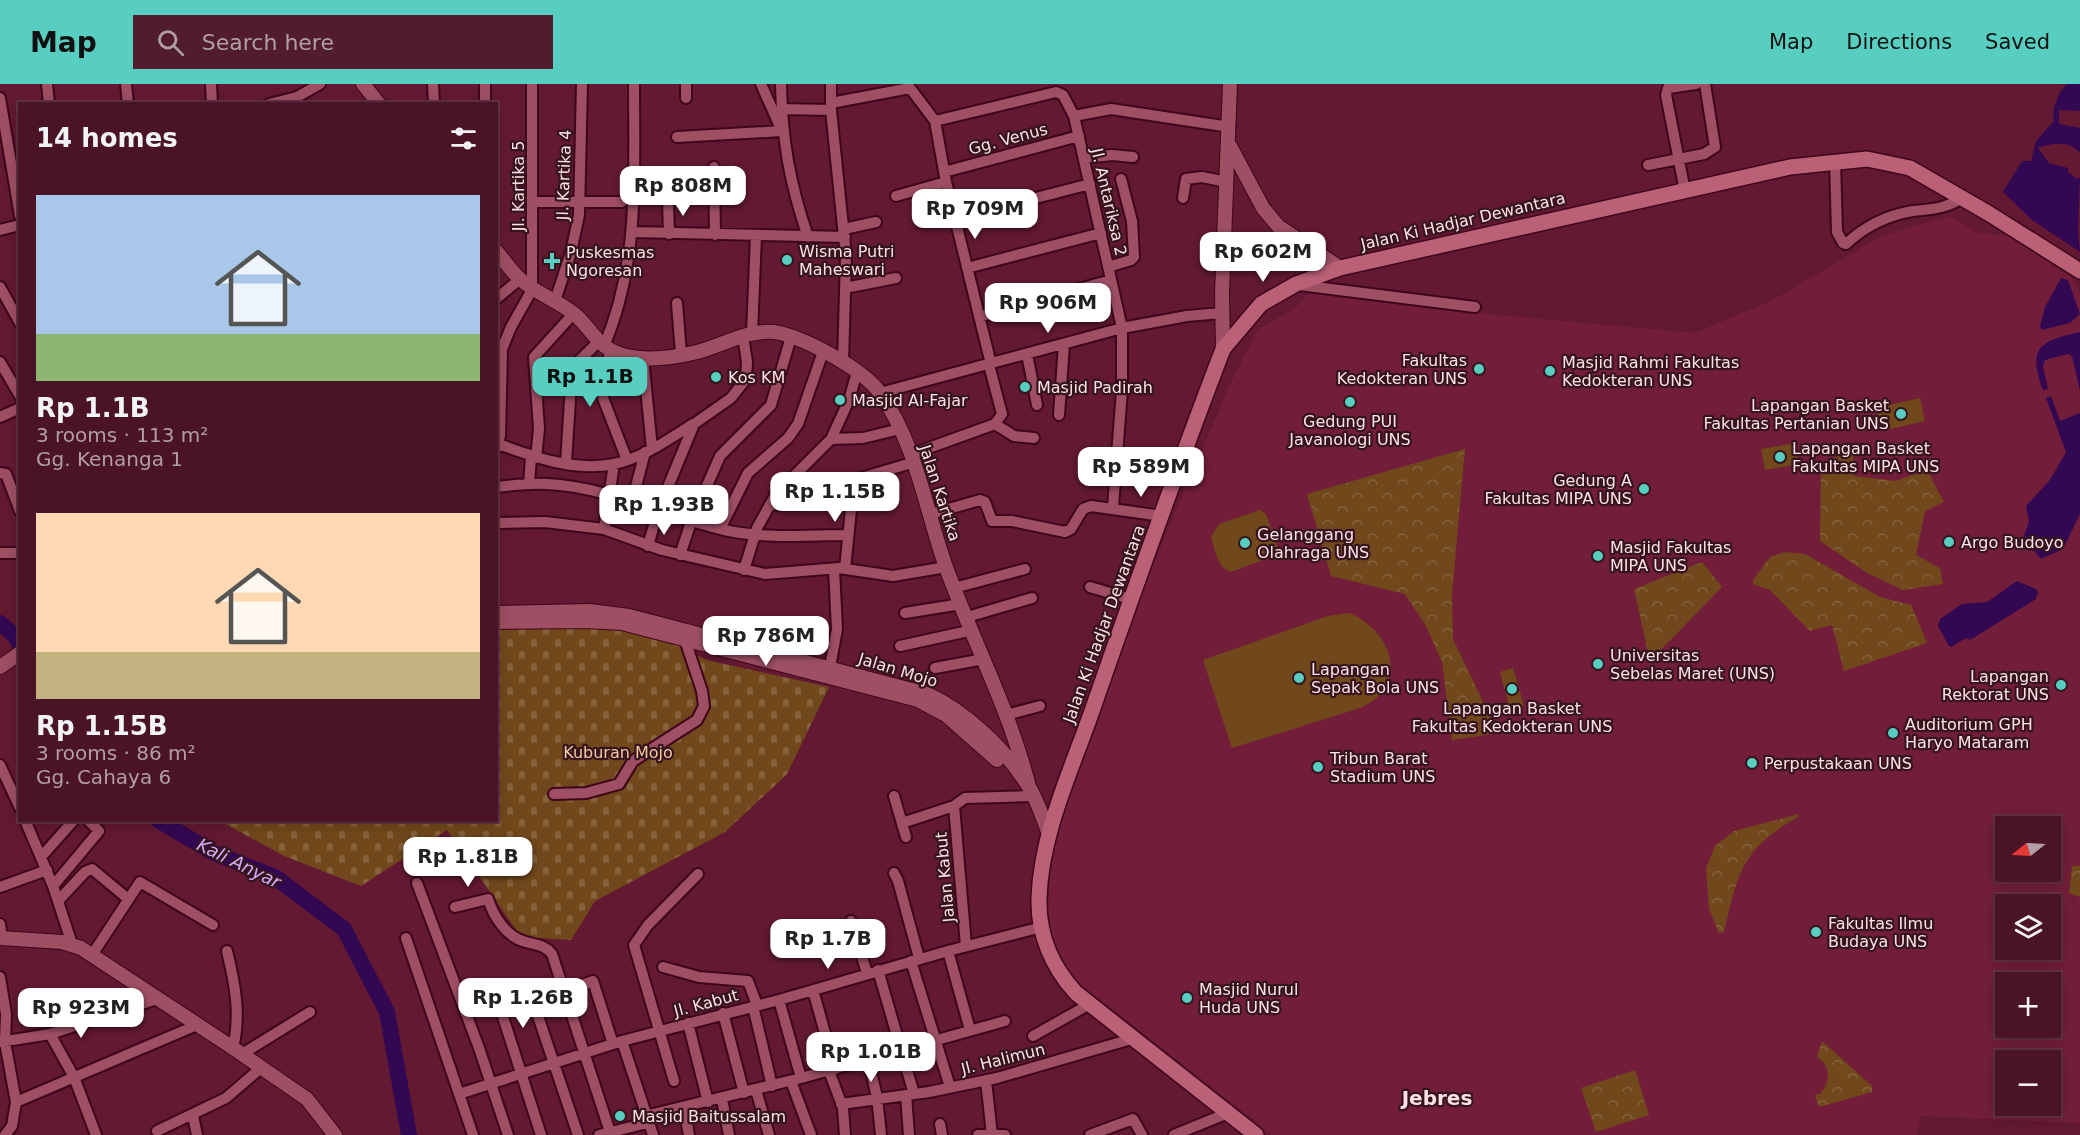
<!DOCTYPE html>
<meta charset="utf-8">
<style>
:root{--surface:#4a1326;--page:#511c2e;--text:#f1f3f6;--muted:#b29ea7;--line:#613243;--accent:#58cec0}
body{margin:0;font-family:"DejaVu Sans",sans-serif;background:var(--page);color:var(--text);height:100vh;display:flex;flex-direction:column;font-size:22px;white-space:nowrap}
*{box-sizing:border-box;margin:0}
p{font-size:20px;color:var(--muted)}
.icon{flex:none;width:33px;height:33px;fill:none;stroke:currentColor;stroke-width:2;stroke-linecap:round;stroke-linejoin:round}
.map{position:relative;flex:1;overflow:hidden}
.details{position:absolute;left:18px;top:18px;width:480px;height:720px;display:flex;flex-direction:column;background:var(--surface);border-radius:0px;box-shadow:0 3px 15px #0003,0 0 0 2px var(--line)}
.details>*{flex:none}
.needle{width:39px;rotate:252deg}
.fabs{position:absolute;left:1995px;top:732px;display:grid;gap:12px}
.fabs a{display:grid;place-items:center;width:66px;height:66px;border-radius:0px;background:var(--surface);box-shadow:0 3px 15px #0003,0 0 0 2px var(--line);font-size:30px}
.price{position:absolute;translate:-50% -51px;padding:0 14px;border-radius:12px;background:#fff;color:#222;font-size:20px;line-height:39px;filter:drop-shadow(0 2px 3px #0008)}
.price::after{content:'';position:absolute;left:50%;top:36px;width:18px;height:14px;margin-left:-9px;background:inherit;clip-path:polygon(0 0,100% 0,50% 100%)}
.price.on{background:var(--accent);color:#111}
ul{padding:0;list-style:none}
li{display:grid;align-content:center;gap:12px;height:318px;padding:0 18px}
li span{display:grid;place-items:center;height:186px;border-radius:0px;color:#555}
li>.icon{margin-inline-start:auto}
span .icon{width:108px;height:108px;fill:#fffc;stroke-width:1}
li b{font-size:26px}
h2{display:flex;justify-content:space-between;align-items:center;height:72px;padding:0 18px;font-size:26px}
header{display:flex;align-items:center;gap:36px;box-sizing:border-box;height:84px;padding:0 30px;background:var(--accent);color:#111}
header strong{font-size:28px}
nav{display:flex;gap:33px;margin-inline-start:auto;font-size:21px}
.search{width:420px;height:54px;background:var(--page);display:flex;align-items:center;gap:15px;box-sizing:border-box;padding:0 21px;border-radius:0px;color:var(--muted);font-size:22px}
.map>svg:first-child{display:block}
</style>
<header>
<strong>Map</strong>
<div class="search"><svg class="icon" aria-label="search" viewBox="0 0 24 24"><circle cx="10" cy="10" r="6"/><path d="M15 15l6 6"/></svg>Search here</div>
<nav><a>Map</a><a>Directions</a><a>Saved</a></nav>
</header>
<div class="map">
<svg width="2080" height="1051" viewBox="0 0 2080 1051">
<defs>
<pattern id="forest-crowns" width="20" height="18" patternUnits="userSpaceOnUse" patternTransform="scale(1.5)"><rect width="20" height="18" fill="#71481b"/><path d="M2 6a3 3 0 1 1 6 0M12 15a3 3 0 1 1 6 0" fill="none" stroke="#86623c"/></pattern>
<pattern id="cemetery-stones" width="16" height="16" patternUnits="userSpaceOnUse" patternTransform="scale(1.5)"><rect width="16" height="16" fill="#71481b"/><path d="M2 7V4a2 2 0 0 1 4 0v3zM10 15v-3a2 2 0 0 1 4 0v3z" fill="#86623c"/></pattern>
</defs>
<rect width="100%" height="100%" fill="#631932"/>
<path fill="#721e3a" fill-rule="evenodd" d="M1950,132l28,17 32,3 63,43 7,15v829l-160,-7 -3,19h-644l-204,-160 -22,-45 4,-84 88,-248 92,-216 27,-52 37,-22 18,-19 185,26 196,18 77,-32 111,-65zM2006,742h44v46h-44zM2006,820h44v46h-44zM2006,898h44v46h-44zM2006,976h44v46h-44z"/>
<path fill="#71481b" d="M1920,314l5,23 -43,10 -6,-23z
M1796,359l3,21 -34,6 -4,-21z
M1260,426l6,4 12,35 -2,6 -45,17c-14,-4 -16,-23 -20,-35l8,-13z
M1349,529c47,19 60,77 8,96l-125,39 -29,-88 125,-44z
M1513,584l11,38 -14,4 -10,-38z"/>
<path fill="url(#forest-crowns)" d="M1465,365l-13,145 1,45 45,94 -46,7 -10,-78 -16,-36 -21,-32 -74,-18 -24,-82z
M1855,365l-3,19 3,8 40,5 32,-11 17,32 -19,9 -9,44 24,13 3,16 -40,6 -36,-17 -47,-32 1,-78z
M1784,468l21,2 75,43 31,8 16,38 -83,28 -12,-46 -22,6 -40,-41 -17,-6v-4l17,-23z
M1702,478l20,25 -72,74 -16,-72z
M1799,730l-1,3c-56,32 -60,55 -74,115l-5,1 -10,-24 -3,-41 9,-22 19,-15z
M2072,782h8v31l-11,-4z
M1822,957l50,45v6l-53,15 -4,-12 5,-1c11,-13 11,-28 -3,-37z
M1635,986l14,45 -53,17 -15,-44z"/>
<path fill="url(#cemetery-stones)" d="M497,539h68l71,10 35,8 35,19 123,27 -42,87 -62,58 -130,69 -24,39 -50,-3 -74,-107 -86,56 -77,-30 -64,-35 276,-1z"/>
<path fill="#330853" d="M2067,0h13v27l-21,-1v14l21,4v25c-11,-13 -28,-10 -42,-5l11,15 19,5v4l9,7 3,-2 -2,53 2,22 -48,-32 -29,-28 19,-31h9l5,-20 17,-19 1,-15 6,-15z
M2061,194l7,2 12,34 -10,9 -28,7 -2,-4 5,-19z
M2080,248v59l-8,-35 -4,-2 -23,6 -2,6 5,23 -5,1c-16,-43 -3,-49 37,-58z
M2051,312l9,25 20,-8v101l-17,35 -22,10 -7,-8 -15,-2 10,-27 -3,-16 24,-26 16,-28 -20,-54z
M2017,497l19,8 2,3 -2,7 -66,41 -4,-2 -15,9 -2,-1 -11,-20 2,-7 22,-15 25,-2z"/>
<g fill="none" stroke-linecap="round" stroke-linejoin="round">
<path stroke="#330853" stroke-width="16" d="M0,539l15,13 5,9
M158,736l56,33 61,24 69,52 43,83 22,123"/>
<g stroke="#3f061b" stroke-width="14">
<path id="minor" d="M47,0l2,20
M126,0l2,20
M211,0l1,20
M433,0l1,20
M532,0v203
M781,0c1,57 9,100 27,153
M831,0v26l15,146 -3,107
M0,14l20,118
M686,14v-14
M831,19l79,-15 25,33 11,61 45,182
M269,20l28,-7 23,-13
M485,20v-20
M781,25l50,1
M1074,32l37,-7 119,18
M935,37l121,-29 7,3 11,21 48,212v62l-9,117
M677,53l105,-6 -21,-47
M1084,74l28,-3 21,2
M1835,77l2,71 6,11 3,1c18,-17 42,-29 67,-33 19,-2 32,-2 49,-13
M1648,81l56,-11 11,-7 -10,-63
M714,83l1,68
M944,88l135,-36
M1685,107l-19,-96 2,-7 28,-4
M896,112l50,-14
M1183,114l3,-19 16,-2 25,5
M668,117l1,33
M533,118h89
M955,135l135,-35
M844,145l32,-7
M0,146l20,-5
M633,148l212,5
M1108,183l23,-7 3,-3 -2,-36 -11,-42
M967,184l134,-35
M1299,201l176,22
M0,203l20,36
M845,204l51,-10
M496,215l24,-20
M555,217l16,-49 8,-37 3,-131
M677,219l4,51
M979,233l132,-37
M752,249l4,-97
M604,262c36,-84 30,-173 30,-262
M610,266l-7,48 24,62
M1027,270l10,51
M643,273l9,92
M0,278l20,34
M989,281l13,49 -7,10
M880,309l242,-65 65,-12 35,-3
M1059,331l5,-71
M0,333l20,-9
M995,340l19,12 20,2
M831,355l32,-1 37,-9
M496,359c37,14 79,29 118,21 29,-6 55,-25 79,-40
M497,364l3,-12 2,-87 9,-22 22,-39
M912,370l83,-30
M536,374l3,-29 -5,-72 40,-44
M566,379l6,-95 27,-27
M0,389l6,1 14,37
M784,399l70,-3 61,-18
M529,400l2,-27
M496,403c17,-2 34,-4 51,-3 63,3 121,34 182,47 39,8 80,4 119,4
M632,418l13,-50
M770,421l82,-2
M931,430l49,-14 5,2 7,19h20l53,11 6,-3 12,-20 8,-3 71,10
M496,439l49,-1 59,7 58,21 103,24 74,-6 54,8 53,-9
M604,445l10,-65
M720,445l28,-56 40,-35 10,-14 25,-72
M648,462l10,-35 36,-87 37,-26 15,-19 1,-17 -4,-26
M0,469h20
M680,471l11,-33 29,-66 51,-51 20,-68
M845,485l9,-89
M744,486l13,-42 19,-34 55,-55 18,-39 8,-28
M1090,503l40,12
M954,504l71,-19
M905,529l56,-9
M967,533l65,-19
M900,562l73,-16
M830,583l7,-38 -3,-60
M935,584l49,-9
M1006,631l34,-9
M0,681l20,43
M554,710l32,-1 33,-9 14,-23 64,-41 7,-14 -2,-15 -17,-51
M894,712l12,41
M954,722l12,140
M25,736l28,66 19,58
M902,739l52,-17 11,-8 68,-2
M41,773l33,-37
M894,789l4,8 21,77
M417,799l62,165 29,87
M53,802l46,-55 -11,-11
M0,803l47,-17
M58,817l27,-29 7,-3 35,29
M455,823l33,-8c6,18 18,38 38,43 10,3 19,3 26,12l58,178
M851,837l16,52
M0,840l2,14
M406,854l67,197
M227,867c8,33 14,63 6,97
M948,867l22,79
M92,871l48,-73 73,43
M911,877l39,126
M663,883l36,10 49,4 9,24
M878,886l36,124
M0,893l6,37 -1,28 11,60 -4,24 -7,9
M813,906l22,79
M495,908l46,143
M563,908l30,-11 20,63
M779,916l22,78
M534,920l44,131
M753,922l19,80
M723,929l21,80
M688,939l20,79
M50,950l24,43 22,58
M1033,952l55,-31
M622,957l31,94
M0,958l50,-8 107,-35
M242,970l68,-42
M868,975l9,38 4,38
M829,987l14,37 2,27
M986,996l6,55
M674,997l-40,-136 14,-20 50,-51
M791,997l20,54
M756,1006l13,45
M459,1010l163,-53 157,-41 169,-49 94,-24
M906,1011l3,40
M722,1015l7,36
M16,1018l181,-77
M841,1020l88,-12 68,-14 138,-40
M684,1024l5,27
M193,1032l4,19
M645,1032l156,-38 204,-57
M940,1040l2,11
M157,1047l69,-33 36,-31
M599,1051l48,-12
M978,1051h27
M1090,1051l43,-16 9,16
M1174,1051l54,-22"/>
</g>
<g stroke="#3f061b" stroke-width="16">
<path id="tertiary" d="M363,0l16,20
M1230,62l33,62 15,18 62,42
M496,167c8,9 15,20 24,28 15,14 37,21 53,34 11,8 18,21 28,30 23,22 68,16 96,9 27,-7 54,-25 83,-19 28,7 83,36 100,60 38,54 45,117 67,177 27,73 63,141 82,217
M1223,265l-1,-56 8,-209
M496,529l94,-2 39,5 298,78c40,18 79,56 102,93 9,14 14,32 20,47
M496,538l90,-1 36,2 296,77 28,15 51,45
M0,583l20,-14
M0,854l62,4 19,6 152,100 74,51 28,36"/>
</g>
<g stroke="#3f061b" stroke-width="18">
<path id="secondary" d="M1256,1051l-180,-142c-24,-26 -38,-59 -37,-95 2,-64 32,-127 53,-187 42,-121 85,-242 131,-362l38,-45 35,-20 44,-16 450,-101 77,-8 43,9 78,45 92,58"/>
</g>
<use href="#minor" stroke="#9f4f64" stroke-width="10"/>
<use href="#tertiary" stroke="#9f4f64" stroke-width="14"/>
<use href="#secondary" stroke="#ba6077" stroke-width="15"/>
</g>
<g fill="#58cec0" stroke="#35141d" stroke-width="2">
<circle cx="787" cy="176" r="6"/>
<path d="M549 168h6v6h6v6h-6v6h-6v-6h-6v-6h6z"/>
<circle cx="1479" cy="285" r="6"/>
<circle cx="1550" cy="287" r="6"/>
<circle cx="716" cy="293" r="6"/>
<circle cx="1025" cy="303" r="6"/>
<circle cx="840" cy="316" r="6"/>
<circle cx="1350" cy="318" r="6"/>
<circle cx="1901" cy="330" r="6"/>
<circle cx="1780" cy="373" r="6"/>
<circle cx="1644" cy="405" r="6"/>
<circle cx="1949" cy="458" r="6"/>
<circle cx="1245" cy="459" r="6"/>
<circle cx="1598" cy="472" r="6"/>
<circle cx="1598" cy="580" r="6"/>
<circle cx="1299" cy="594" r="6"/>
<circle cx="2061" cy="601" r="6"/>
<circle cx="1512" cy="605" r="6"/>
<circle cx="1893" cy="649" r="6"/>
<circle cx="1752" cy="679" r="6"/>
<circle cx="1318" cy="683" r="6"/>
<circle cx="1816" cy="848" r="6"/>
<circle cx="1187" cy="914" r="6"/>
<circle cx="620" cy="1032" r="6"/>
</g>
<g text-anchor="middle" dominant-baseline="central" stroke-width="4.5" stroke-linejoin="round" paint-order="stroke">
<g font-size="16" fill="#fee1e7" stroke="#35141d">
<text transform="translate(1008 55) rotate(-15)">Gg. Venus</text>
<text transform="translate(564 91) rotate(-88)">Jl. Kartika 4</text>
<text transform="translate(518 102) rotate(-90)">Jl. Kartika 5</text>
<text transform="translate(1109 118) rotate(77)">Jl. Antariksa 2</text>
<text transform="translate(1463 137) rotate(-13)">Jalan Ki Hadjar Dewantara</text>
<text transform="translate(940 409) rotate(72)">Jalan Kartika</text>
<text transform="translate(1104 540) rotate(-70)">Jalan Ki Hadjar Dewantara</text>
<text transform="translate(898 586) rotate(17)">Jalan Mojo</text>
<text transform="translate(945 793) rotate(-95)">Jalan Kabut</text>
<text transform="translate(706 919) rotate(-15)">Jl. Kabut</text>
<text transform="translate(1003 975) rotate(-14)">Jl. Halimun</text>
</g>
<g font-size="16" fill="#fee1e7" stroke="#35141d" text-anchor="start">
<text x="799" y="167">Wisma Putri<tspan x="799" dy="18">Maheswari</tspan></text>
<text x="566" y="168">Puskesmas<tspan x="566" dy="18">Ngoresan</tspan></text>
<text x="1467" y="276" text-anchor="end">Fakultas<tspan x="1467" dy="18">Kedokteran UNS</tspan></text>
<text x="1562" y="278">Masjid Rahmi Fakultas<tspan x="1562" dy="18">Kedokteran UNS</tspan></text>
<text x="728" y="293">Kos KM</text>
<text x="1037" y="303">Masjid Padirah</text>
<text x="852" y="316">Masjid Al-Fajar</text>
<text x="1889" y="321" text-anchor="end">Lapangan Basket<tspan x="1889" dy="18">Fakultas Pertanian UNS</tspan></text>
<text x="1350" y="337" text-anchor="middle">Gedung PUI<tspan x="1350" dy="18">Javanologi UNS</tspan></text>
<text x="1792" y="364">Lapangan Basket<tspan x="1792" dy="18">Fakultas MIPA UNS</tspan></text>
<text x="1632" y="396" text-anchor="end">Gedung A<tspan x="1632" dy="18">Fakultas MIPA UNS</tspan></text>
<text x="1257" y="450">Gelanggang<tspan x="1257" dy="18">Olahraga UNS</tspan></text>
<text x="1961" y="458">Argo Budoyo</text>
<text x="1610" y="463">Masjid Fakultas<tspan x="1610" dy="18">MIPA UNS</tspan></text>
<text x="1610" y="571">Universitas<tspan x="1610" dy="18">Sebelas Maret (UNS)</tspan></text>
<text x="1311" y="585">Lapangan<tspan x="1311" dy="18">Sepak Bola UNS</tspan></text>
<text x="2049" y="592" text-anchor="end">Lapangan<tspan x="2049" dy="18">Rektorat UNS</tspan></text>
<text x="1512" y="624" text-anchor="middle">Lapangan Basket<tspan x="1512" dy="18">Fakultas Kedokteran UNS</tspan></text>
<text x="1905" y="640">Auditorium GPH<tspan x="1905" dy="18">Haryo Mataram</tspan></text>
<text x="1330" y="674">Tribun Barat<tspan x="1330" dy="18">Stadium UNS</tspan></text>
<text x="1764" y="679">Perpustakaan UNS</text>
<text x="1828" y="839">Fakultas Ilmu<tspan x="1828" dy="18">Budaya UNS</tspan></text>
<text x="1199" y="905">Masjid Nurul<tspan x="1199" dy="18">Huda UNS</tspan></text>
<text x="632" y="1032">Masjid Baitussalam</text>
</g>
<g font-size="16" fill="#f5c9a0" stroke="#35141d">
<text x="618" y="668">Kuburan Mojo</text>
</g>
<g font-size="18" font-style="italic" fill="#cfadf8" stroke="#35141d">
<text transform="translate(239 779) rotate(26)">Kali Anyar</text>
</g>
<g font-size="20" font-weight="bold" fill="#fee1e7" stroke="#35141d">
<text x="1437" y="1014">Jebres</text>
</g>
</g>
</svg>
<div class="fabs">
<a><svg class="needle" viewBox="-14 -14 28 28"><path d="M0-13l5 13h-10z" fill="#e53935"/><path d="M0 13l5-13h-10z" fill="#b29ea7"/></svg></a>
<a><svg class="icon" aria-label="layers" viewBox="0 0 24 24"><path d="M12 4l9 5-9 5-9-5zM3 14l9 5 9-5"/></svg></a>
<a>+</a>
<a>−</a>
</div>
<b class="price" style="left:683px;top:133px">Rp 808M</b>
<b class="price" style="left:975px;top:156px">Rp 709M</b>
<b class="price" style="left:1263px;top:199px">Rp 602M</b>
<b class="price" style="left:1048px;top:250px">Rp 906M</b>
<b class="price on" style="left:590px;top:324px">Rp 1.1B</b>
<b class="price" style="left:1141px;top:414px">Rp 589M</b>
<b class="price" style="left:835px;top:439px">Rp 1.15B</b>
<b class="price" style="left:664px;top:452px">Rp 1.93B</b>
<b class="price" style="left:766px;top:583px">Rp 786M</b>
<b class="price" style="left:468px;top:804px">Rp 1.81B</b>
<b class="price" style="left:828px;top:886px">Rp 1.7B</b>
<b class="price" style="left:523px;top:945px">Rp 1.26B</b>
<b class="price" style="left:81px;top:955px">Rp 923M</b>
<b class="price" style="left:871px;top:999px">Rp 1.01B</b>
<section class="details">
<h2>14 homes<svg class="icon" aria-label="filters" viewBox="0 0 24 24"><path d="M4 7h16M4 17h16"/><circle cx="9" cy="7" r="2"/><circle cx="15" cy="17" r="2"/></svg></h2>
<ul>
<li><span style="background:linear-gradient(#a9c7e8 75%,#8fb573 0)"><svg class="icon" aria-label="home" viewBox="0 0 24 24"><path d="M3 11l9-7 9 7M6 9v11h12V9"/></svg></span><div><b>Rp 1.1B</b><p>3 rooms · 113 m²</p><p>Gg. Kenanga 1</p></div></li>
<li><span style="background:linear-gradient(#ffd9b3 75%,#c2b280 0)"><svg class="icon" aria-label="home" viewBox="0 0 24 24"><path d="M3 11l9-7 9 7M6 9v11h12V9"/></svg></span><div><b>Rp 1.15B</b><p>3 rooms · 86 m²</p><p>Gg. Cahaya 6</p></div></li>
</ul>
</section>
</div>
